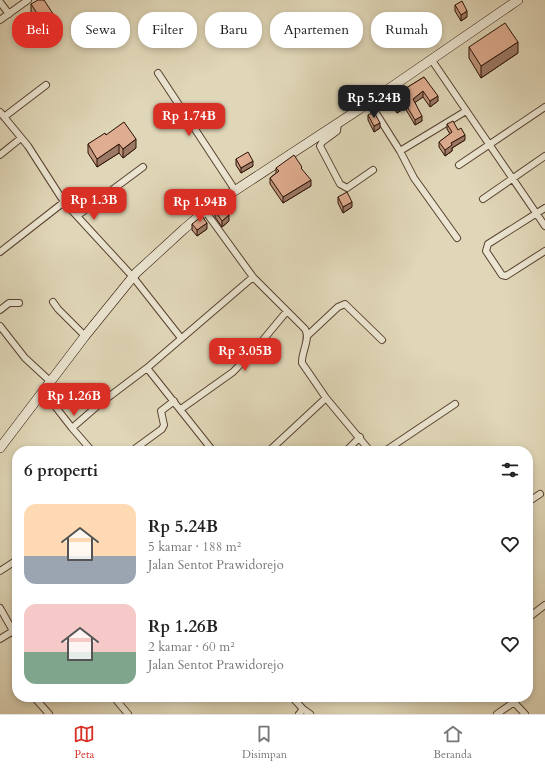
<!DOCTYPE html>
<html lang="id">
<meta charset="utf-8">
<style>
:root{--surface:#fff;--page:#f2f2f2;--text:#222;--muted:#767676;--line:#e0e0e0;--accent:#d93025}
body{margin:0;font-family:Cardo,serif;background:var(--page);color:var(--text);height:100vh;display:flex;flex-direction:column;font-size:15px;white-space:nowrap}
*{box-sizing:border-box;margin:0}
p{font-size:13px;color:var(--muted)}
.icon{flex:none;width:22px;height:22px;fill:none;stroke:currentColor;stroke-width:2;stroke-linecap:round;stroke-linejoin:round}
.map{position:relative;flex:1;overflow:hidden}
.drawer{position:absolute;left:12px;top:446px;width:521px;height:256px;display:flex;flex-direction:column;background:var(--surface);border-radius:16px;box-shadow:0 2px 6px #0003}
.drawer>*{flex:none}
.top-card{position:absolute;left:12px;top:12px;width:521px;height:36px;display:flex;gap:8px}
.price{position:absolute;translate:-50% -34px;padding:0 9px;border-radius:8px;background:var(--accent);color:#fff;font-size:13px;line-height:26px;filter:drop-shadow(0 1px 2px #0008)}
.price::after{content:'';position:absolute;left:50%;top:24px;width:12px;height:9px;margin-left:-6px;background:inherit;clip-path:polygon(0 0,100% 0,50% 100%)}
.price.current{background:#222;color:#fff}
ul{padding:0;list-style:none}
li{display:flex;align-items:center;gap:12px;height:100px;padding:0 12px}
li span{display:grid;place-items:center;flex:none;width:112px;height:80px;border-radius:12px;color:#555}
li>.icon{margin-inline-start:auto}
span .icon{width:48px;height:48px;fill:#fffc;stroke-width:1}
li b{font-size:17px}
h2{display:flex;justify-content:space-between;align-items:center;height:48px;padding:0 12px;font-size:17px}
.chip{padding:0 14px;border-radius:16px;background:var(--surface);box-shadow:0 2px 6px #0003;font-size:14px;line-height:36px}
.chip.current{background:var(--accent);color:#fff}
.menu{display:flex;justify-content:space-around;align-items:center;height:56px;border-top:1px solid var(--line);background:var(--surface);font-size:11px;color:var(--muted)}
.menu a{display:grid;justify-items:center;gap:2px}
.menu .current{color:var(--accent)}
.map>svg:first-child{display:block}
</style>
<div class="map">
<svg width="545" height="714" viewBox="0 0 545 714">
<rect width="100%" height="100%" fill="#e0d7b8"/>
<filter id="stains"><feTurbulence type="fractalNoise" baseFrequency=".005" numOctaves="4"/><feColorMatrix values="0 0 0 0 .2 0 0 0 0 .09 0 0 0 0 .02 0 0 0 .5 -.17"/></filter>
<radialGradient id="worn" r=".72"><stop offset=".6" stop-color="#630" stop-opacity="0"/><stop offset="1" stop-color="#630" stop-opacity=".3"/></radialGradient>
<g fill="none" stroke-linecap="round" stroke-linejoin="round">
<g stroke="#584231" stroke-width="8">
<path id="minor" d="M0,2l9,12
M0,20l28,-20
M431,59l114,167
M158,73l77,117
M369,102l31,49 14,27 43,60
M0,112l28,34 36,56 69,75 48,61
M4,117l42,-32
M338,123l-1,8 -15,11 -2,4 20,38 7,4 26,-18
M400,151l66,-40
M0,155l21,-17
M459,165l86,-58
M483,199l62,-43
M545,208l-57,36 -2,7 16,24 4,1 39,-25
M205,211l48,66 52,52c6,9 -4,24 -3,34l24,35 44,53
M77,216l66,-49
M0,252l64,-50
M53,302l5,7 27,27
M0,310l9,-7h10
M0,326l25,32 26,24
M307,336l31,-29 7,-3 37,36
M44,392l28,36 20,23
M181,409l52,-37 25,-26 29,-35
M72,428l30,-26 45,-34
M136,448l26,-19 2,-4 -3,-14 13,-10
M213,451l-66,-83 106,-91
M269,451l57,-53
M346,451l14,-14
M385,451l70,-47
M528,502l12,-8
M0,571l17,-11
M0,608l17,30
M528,618l17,-13
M0,639l13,-8
M34,697l15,17
M124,697l-7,4 11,13
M292,697l11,12 -4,5
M509,697l16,17
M303,709l7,5
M497,714l17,-12"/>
</g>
<g stroke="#2a1004" stroke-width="10">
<path id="secondary" d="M0,448l85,-112 51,-63 48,-44 26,-22 148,-97 160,-110"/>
</g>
<use href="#minor" stroke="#ebe5d1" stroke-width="6"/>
<use href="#secondary" stroke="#ebe5d1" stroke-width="9"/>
</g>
<path fill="#c0957d" stroke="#2a1004" d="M31,4l26,24 -11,8 -15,-23z
M455,5l12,12 -6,4 -6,-10z
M469,47l49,6 -37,25 -12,-20z
M424,77l14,24 -8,6 -7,-10 -8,5 7,19 -7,4 -10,-17 -8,5 -4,-5v-5l5,-3 -3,-5v-6l8,1z
M368,115l12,13 -6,4 -6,-12z
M447,124l18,16 -13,8v3l-7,5 -6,-9v-5l11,-8 -3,-5z
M106,135l30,13 -13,10 -4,-5 -22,14 -9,-14v-9z
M236,159l17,7 -12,7 -5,-8z
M276,168l26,2 9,16 -28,17 -13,-19v-6l6,-5z
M338,197l14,10 -9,6 -5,-10z
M215,211l14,10 -7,6 -7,-10z
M192,224l15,5 -10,7 -5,-6z"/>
<path fill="#9c7966" stroke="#2a1004" d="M467,11v6l-6,4v-6z
M57,20v8l-11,8v-9z
M518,42v11l-37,25v-12z
M423,91v6l-10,7v-5z
M438,96v5l-8,6v-6z
M405,103v5l-8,5v-5z
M422,116v5l-7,4v-5z
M380,123v5l-6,4v-6z
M465,135v5l-13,8v3l-7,5v-6l6,-7z
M136,139v9l-13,10v-9z
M119,144v9l-22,14v-8z
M253,161v5l-12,7v-5z
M311,180v6l-28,17v-6z
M352,202v5l-9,6v-6z
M229,215v6l-7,6v-6z
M207,223v6l-10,7v-6z"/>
<path fill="#dfad91" stroke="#2a1004" d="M38,0h6l13,20 -11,7 -15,-23z
M462,1l5,10 -6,4 -6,-10z
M505,23l13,19 -37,24 -12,-19z
M424,77l14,19 -8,5 -7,-10 -10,8 9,17 -7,4 -10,-17 -8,5 -4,-5 8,-5 -6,-9 6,-3 2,4z
M374,112l6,11 -6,3 -6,-11z
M453,121l5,9 3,-2 4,7 -14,8 1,2 -7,5 -6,-8 13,-10 -5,-8z
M124,122l12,17 -13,10 -4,-5 -22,15 -9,-15 17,-11 1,2z
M248,152l5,9 -12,7 -5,-9z
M294,155l8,12 -1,1 10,12 -28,17 -13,-19 9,-7 -3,-3z
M347,192l5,10 -9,5 -5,-10z
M221,205l8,10 -7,6 -7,-10z
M202,216l5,7 -10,7 -5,-6z"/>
<rect width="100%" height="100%" filter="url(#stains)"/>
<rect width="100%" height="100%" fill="url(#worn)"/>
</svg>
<b class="price current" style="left:374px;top:119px">Rp 5.24B</b>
<b class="price" style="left:189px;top:137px">Rp 1.74B</b>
<b class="price" style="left:94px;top:221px">Rp 1.3B</b>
<b class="price" style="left:200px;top:223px">Rp 1.94B</b>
<b class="price" style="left:245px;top:372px">Rp 3.05B</b>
<b class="price" style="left:74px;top:417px">Rp 1.26B</b>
<div class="top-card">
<a class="chip current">Beli</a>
<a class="chip">Sewa</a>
<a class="chip">Filter</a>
<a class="chip">Baru</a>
<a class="chip">Apartemen</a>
<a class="chip">Rumah</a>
</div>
<section class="drawer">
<h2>6 properti<svg class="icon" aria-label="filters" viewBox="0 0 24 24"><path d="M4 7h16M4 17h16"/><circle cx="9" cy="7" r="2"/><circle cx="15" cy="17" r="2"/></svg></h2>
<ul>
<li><span style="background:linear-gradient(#ffd9b3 65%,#9aa5b1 0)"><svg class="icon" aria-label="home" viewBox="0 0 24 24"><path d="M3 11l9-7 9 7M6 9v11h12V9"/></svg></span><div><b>Rp 5.24B</b><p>5 kamar · 188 m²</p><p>Jalan Sentot Prawidorejo</p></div><svg class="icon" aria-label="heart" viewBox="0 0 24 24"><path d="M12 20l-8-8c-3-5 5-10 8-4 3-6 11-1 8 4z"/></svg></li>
<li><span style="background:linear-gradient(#f6c9c9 60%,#7fa58c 0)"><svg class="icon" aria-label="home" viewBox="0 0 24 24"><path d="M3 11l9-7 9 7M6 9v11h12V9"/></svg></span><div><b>Rp 1.26B</b><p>2 kamar · 60 m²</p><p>Jalan Sentot Prawidorejo</p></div><svg class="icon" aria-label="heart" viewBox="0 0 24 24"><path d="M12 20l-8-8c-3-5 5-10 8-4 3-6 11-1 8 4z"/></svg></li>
</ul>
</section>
</div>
<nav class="menu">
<a class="current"><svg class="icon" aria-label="map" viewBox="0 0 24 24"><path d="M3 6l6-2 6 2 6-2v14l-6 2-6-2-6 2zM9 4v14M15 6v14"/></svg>Peta</a>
<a><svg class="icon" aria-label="saved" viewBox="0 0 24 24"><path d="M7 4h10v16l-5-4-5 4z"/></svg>Disimpan</a>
<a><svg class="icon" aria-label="home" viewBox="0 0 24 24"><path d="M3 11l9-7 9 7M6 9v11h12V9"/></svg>Beranda</a>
</nav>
